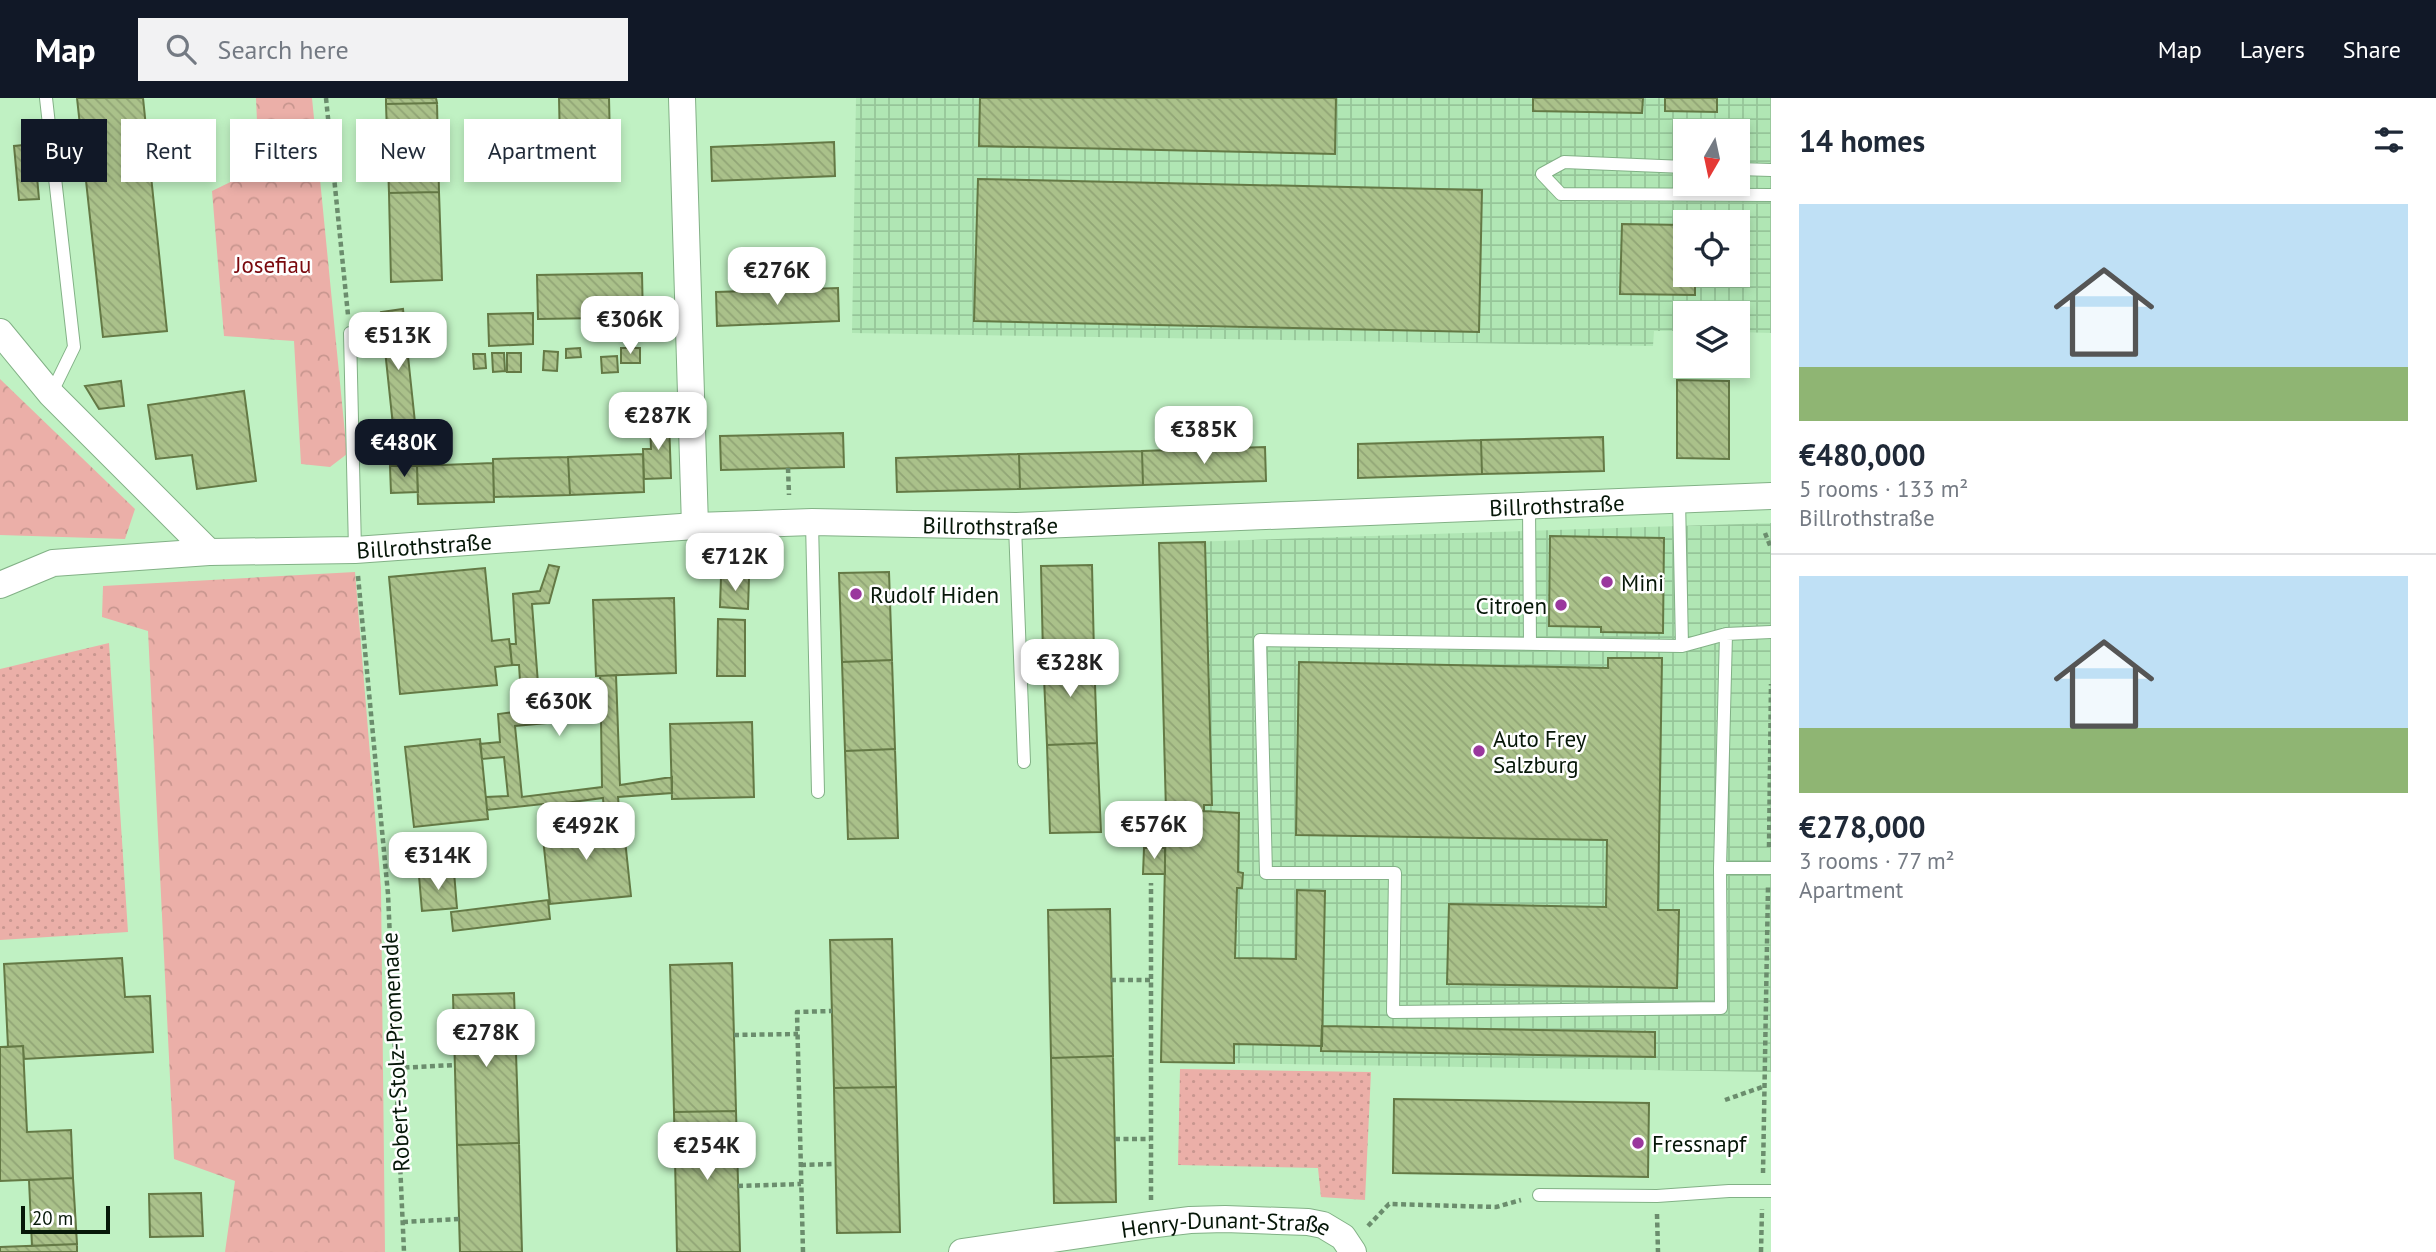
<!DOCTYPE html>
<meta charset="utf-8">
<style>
:root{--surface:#fff;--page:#f2f2f3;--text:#1f2937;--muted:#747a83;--line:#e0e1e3;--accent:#111827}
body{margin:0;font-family:"PT Sans",sans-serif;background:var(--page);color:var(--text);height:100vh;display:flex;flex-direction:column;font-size:26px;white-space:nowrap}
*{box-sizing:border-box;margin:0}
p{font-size:23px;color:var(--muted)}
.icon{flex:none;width:38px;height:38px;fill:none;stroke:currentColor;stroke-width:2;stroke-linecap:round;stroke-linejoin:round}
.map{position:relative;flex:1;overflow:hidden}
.sheet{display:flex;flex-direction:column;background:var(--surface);width:665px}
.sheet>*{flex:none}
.hud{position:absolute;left:21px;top:21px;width:665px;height:63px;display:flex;gap:14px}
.needle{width:46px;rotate:189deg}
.controls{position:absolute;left:1673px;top:21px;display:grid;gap:14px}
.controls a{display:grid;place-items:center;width:77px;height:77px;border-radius:0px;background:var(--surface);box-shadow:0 4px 10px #0003;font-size:35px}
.scale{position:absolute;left:21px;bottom:18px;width:89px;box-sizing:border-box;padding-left:7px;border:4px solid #061708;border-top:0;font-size:19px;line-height:24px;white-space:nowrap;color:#061708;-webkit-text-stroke:5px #fff;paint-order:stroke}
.price{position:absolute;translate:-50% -60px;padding:0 16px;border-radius:14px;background:#fff;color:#222;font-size:23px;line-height:46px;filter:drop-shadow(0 2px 4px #0008)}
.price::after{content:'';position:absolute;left:50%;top:42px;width:21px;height:16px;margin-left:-10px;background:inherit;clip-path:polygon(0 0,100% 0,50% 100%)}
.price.current{background:var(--accent);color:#fff}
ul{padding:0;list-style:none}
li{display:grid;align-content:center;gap:14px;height:371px;padding:0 28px}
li+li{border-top:2px solid var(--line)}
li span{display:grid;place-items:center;height:217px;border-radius:0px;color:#555}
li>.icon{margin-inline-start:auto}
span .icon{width:126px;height:126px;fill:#fffc;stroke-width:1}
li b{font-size:30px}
h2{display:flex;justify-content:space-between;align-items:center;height:84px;padding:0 28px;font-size:30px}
.pill{padding:0 24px;border-radius:0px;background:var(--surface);box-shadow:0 4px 10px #0003;font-size:24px;line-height:63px}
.pill.current{background:var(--accent);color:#fff}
header{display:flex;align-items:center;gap:42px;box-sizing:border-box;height:98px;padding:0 35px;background:var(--accent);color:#fff}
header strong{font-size:33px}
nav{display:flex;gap:38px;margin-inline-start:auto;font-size:24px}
.search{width:490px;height:63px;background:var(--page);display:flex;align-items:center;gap:18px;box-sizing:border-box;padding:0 24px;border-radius:0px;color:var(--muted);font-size:26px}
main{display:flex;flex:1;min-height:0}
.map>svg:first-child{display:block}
</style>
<header>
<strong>Map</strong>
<div class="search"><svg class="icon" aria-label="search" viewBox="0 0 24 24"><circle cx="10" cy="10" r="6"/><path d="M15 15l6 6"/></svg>Search here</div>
<nav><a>Map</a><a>Layers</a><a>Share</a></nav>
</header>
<main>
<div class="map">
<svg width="1771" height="1154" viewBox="0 0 1771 1154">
<defs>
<pattern id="industrial-grid" width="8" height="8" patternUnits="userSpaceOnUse" patternTransform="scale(1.75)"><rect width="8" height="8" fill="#b0e6b4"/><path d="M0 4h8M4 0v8" fill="none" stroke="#96c599"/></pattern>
<pattern id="green-dots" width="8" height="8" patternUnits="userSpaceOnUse" patternTransform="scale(1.75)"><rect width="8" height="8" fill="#ebafa8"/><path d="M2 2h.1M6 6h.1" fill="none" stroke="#c8968f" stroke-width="1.8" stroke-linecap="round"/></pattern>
<pattern id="forest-crowns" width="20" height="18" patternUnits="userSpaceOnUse" patternTransform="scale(1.75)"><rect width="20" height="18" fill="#ebafa8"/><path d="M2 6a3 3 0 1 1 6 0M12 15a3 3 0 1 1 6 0" fill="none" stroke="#c8968f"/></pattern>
<pattern id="building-back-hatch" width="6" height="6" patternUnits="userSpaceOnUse" patternTransform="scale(1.75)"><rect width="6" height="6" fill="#aac18a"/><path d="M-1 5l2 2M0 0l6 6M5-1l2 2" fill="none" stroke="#91a576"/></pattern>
</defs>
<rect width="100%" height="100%" fill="#c0f1c3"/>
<path fill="url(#industrial-grid)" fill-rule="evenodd" d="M856,0h915v235l-33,-1v-19h-53v18h-31l-1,15 -801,-13zM1685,33h53v53h-53zM1685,124h53v53h-53z
M1771,425v549l-610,-10 5,-250 -7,-269z"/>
<path fill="url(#green-dots)" d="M109,545l19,289 -128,8v-271z
M1180,971l191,3 -6,128 -44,-3 -3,-29 -140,-3z"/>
<path fill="url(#forest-crowns)" d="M256,0h56l35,356 -17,13 -29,-3 -7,-123 -70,-5 -12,-145 47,-23z
M0,281l135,130 -10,30 -125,-4z
M355,474l26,316 4,364h-160l10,-71 -61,-22 -26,-528 -46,-14 1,-31z"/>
<path fill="url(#building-back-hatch)" stroke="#647945" stroke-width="2" fill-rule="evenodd" d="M77,0h66l24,233 -64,6z
M386,0h50l1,5 -51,1z
M559,0h50l1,44 -50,1z
M980,0h356l-1,56 -356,-8z
M1533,0h110l-1,15 -109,-2z
M1665,0h52v14l-52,-1z
M437,5l2,89 -50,1 -3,-89z
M834,44l1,34 -123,5 -1,-34z
M34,46l5,55 -20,1 -5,-54z
M978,81l504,11 -3,142 -505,-11z
M439,94l3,88 -51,2 -2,-89z
M1622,126l63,1v50h10v20l-75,-1z
M642,175l1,49 -40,1v-5l-65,1 -1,-44z
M838,190l1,33 -122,5 -1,-34z
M403,211l13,123 -22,3 -13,-123z
M533,215v31l-44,2 -1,-32z
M580,250l1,9 -15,1v-9z
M621,250h19v15h-19z
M544,253l14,1 -1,19 -14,-1z
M492,255h12l1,18 -12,1z
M507,255h14v19h-14z
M473,256h12l1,14 -12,1z
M617,258l1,16 -16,1 -1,-16z
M1677,282l52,1v78l-52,-1z
M121,283l3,25 -25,3 -14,-23z
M244,293l12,90 -59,8 -5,-34 -36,4 -8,-54z
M650,323h19l2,57 -27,1 -1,-30h8z
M843,335l1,34 -123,3 -1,-34z
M1603,339l1,34 -122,3 -1,-34z
M1481,342l1,34 -124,4v-34z
M1265,349l1,34 -123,4 -1,-34z
M1142,353l1,34 -123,4 -1,-35z
M643,356l1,38 -74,3 -2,-38z
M1019,356l1,35 -123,3 -1,-34z
M568,359l2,38 -76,2 -1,-38z
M493,365l1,39 -76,2 -1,-38z
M390,368h27l1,26 -27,1z
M1550,438l114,2 -1,95 -62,-1v-5l-52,-1z
M1205,444l7,263h-8v6l-38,1 -7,-269z
M549,467l10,2 -10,36 -17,1 8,106 62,-5 -2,-29 16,-1 4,110 52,-8v16l-54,4 2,24 -15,2 -2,-25 -46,6 2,23 -14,2 -2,-25 -56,6 -1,-13 22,-1 -4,-39 -22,2 -2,-15 20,-2 -2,-28 24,-3 -3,-46h-7l-2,-21h6l-3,-50 27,-3zM601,620l1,69 -80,10 -7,-71z
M1092,467l2,89 -51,1 -2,-89z
M485,470l7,73 17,-2 3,26 -17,2 2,18 -97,9 -11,-117z
M889,474l3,88 -50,2 -3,-89z
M721,479l28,1 -1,31 -28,-2z
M674,500l2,75 -80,3 -3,-76z
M718,521l27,1v56h-28z
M1094,556l3,89 -50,2 -4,-90z
M1608,560h54l-4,252h21l-2,78 -230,-4 2,-80 157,3 1,-67 -311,-5 3,-173 309,6z
M892,562l3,89 -50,2 -3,-89z
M752,624l2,75 -82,2 -2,-75z
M480,641l8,80 -74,8 -9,-80z
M1097,645l4,89 -51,1 -3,-88z
M895,651l3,89 -50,1 -3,-88z
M1204,713l35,2 -1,59 5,1 -1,15h-5l-2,70 61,1 1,-69 28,1 -3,155 -88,-2v19l-73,-1 5,-250z
M623,723l8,75 -81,8 -8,-75z
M1144,750h21v26h-22z
M454,774l3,36 -35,3 -3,-35z
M548,802l2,19 -97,12 -2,-19z
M1110,811l3,147 -62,2 -3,-148z
M892,841l4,148 -62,1 -4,-148z
M122,860l3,39 25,-1 3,56 -129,7 -1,-13 -15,1 -4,-83z
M732,865l4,148 -62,1 -4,-147z
M514,895l5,150 -62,2 -4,-150z
M1322,928l333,6v25l-334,-6z
M23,948l4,86 44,-2 2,48 -73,3v-134z
M1113,958l3,146 -62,1 -3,-145z
M896,989l4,145 -63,1 -3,-145z
M1394,1001l255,4 -1,74 -255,-4z
M736,1013l4,141h-63l-3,-140z
M519,1045l3,109h-62l-3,-107z
M73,1080l4,66 -45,2 -3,-66z
M201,1095l2,43 -53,1 -1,-43z
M77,1146v8h-77v-5z"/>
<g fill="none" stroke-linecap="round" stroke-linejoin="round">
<g stroke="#82b186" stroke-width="14">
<path id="service" d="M46,0l28,249 -23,47
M1685,69l-121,-5 -22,12 19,20 210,1
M1738,71l33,1
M350,235l5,217
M1679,401l3,147
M1529,407l1,139
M812,424l6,270
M1015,428l9,236
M1771,534l-45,2 -6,234h51
M1720,770l1,140 -328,4 2,-139h-129l-6,-233 422,6 44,-12
M1539,1097l118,1 72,-5h42"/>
</g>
<g stroke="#82b186" stroke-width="28">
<g id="minor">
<path d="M682,0l13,428"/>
<path d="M0,234l51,62 158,158"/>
<path id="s1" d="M0,487l53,-22 156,-11 146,-2 340,-24 117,-4 203,4 756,-30"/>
<path id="s2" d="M962,1154l187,-27 41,-5 35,-1 83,3 15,3 20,12 10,15"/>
</g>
</g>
<path stroke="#6b8d6d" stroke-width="4.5" stroke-dasharray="5 3.5" stroke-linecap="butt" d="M326,0l22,217
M788,370l1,27
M1765,435l6,15
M358,478l30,318 16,358
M1769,749l2,-163
M1111,882h39
M734,937l64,-1
M396,970l59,-3
M1725,1002l40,-14
M1115,1041h35
M801,1067l34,-1
M1763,1075l5,-286
M738,1088l63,-2
M1151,1102v-317
M1657,1116l1,38
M403,1124l56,-3
M1368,1128l21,-22 107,3 25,-7
M803,1154l-6,-240 35,-1
M1761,1154l1,-43"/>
<use href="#service" stroke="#fff" stroke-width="12"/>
<use href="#minor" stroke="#fff" stroke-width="26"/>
</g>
<g fill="#9a379d" stroke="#fff" stroke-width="2.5">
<circle cx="1607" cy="484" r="7"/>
<circle cx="856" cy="496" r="7"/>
<circle cx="1561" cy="507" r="7"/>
<circle cx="1479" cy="653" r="7"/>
<circle cx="1638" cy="1045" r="7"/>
</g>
<g text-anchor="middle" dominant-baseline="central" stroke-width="5" stroke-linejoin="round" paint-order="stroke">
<g font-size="23" fill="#7a090e" stroke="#fff">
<text x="273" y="166">Josefiau</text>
</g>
<g font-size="23" fill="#061708" stroke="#fff">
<text stroke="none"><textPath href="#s1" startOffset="1563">Billrothstraße</textPath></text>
<text stroke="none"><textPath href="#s1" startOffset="996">Billrothstraße</textPath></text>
<text stroke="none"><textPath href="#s1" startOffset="429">Billrothstraße</textPath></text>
<text transform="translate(395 954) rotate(-93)">Robert-Stolz-Promenade</text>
<text stroke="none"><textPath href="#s2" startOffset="266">Henry-Dunant-Straße</textPath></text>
</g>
<g font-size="23" fill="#061708" stroke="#fff" text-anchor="start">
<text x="1621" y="484">Mini</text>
<text x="870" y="496">Rudolf Hiden</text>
<text x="1547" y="507" text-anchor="end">Citroen</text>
<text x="1493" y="640">Auto Frey<tspan x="1493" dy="26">Salzburg</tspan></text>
<text x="1652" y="1045">Fressnapf</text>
</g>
</g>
</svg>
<div class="controls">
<a><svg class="needle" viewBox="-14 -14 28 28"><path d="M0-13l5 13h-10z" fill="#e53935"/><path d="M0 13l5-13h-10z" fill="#747a83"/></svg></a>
<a><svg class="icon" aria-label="locate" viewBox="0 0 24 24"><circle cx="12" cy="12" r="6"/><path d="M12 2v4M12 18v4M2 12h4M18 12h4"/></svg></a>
<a><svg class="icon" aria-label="layers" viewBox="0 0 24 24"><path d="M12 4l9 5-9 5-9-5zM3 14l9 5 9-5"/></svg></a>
</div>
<div class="scale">20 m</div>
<b class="price" style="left:777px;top:209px">€276K</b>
<b class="price" style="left:630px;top:258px">€306K</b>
<b class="price" style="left:398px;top:274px">€513K</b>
<b class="price" style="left:658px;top:354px">€287K</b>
<b class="price" style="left:1204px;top:368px">€385K</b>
<b class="price current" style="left:404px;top:381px">€480K</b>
<b class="price" style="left:735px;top:495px">€712K</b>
<b class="price" style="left:1070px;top:601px">€328K</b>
<b class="price" style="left:559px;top:640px">€630K</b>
<b class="price" style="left:1154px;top:763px">€576K</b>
<b class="price" style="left:586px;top:764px">€492K</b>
<b class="price" style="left:438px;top:794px">€314K</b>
<b class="price" style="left:486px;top:971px">€278K</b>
<b class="price" style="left:707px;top:1084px">€254K</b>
<div class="hud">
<a class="pill current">Buy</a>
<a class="pill">Rent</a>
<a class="pill">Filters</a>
<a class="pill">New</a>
<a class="pill">Apartment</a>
</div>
</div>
<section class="sheet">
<h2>14 homes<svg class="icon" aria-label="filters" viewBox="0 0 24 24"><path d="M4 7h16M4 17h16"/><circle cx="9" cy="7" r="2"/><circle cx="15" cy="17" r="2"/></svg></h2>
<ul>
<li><span style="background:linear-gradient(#bfe0f5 75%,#8fb573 0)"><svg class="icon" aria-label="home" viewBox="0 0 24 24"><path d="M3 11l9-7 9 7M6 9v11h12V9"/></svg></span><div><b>€480,000</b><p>5 rooms · 133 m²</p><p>Billrothstraße</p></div></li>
<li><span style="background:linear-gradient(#bfe0f5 70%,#8fb573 0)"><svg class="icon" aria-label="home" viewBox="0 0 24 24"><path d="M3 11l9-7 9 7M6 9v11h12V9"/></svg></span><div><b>€278,000</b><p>3 rooms · 77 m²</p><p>Apartment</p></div></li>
</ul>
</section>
</main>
